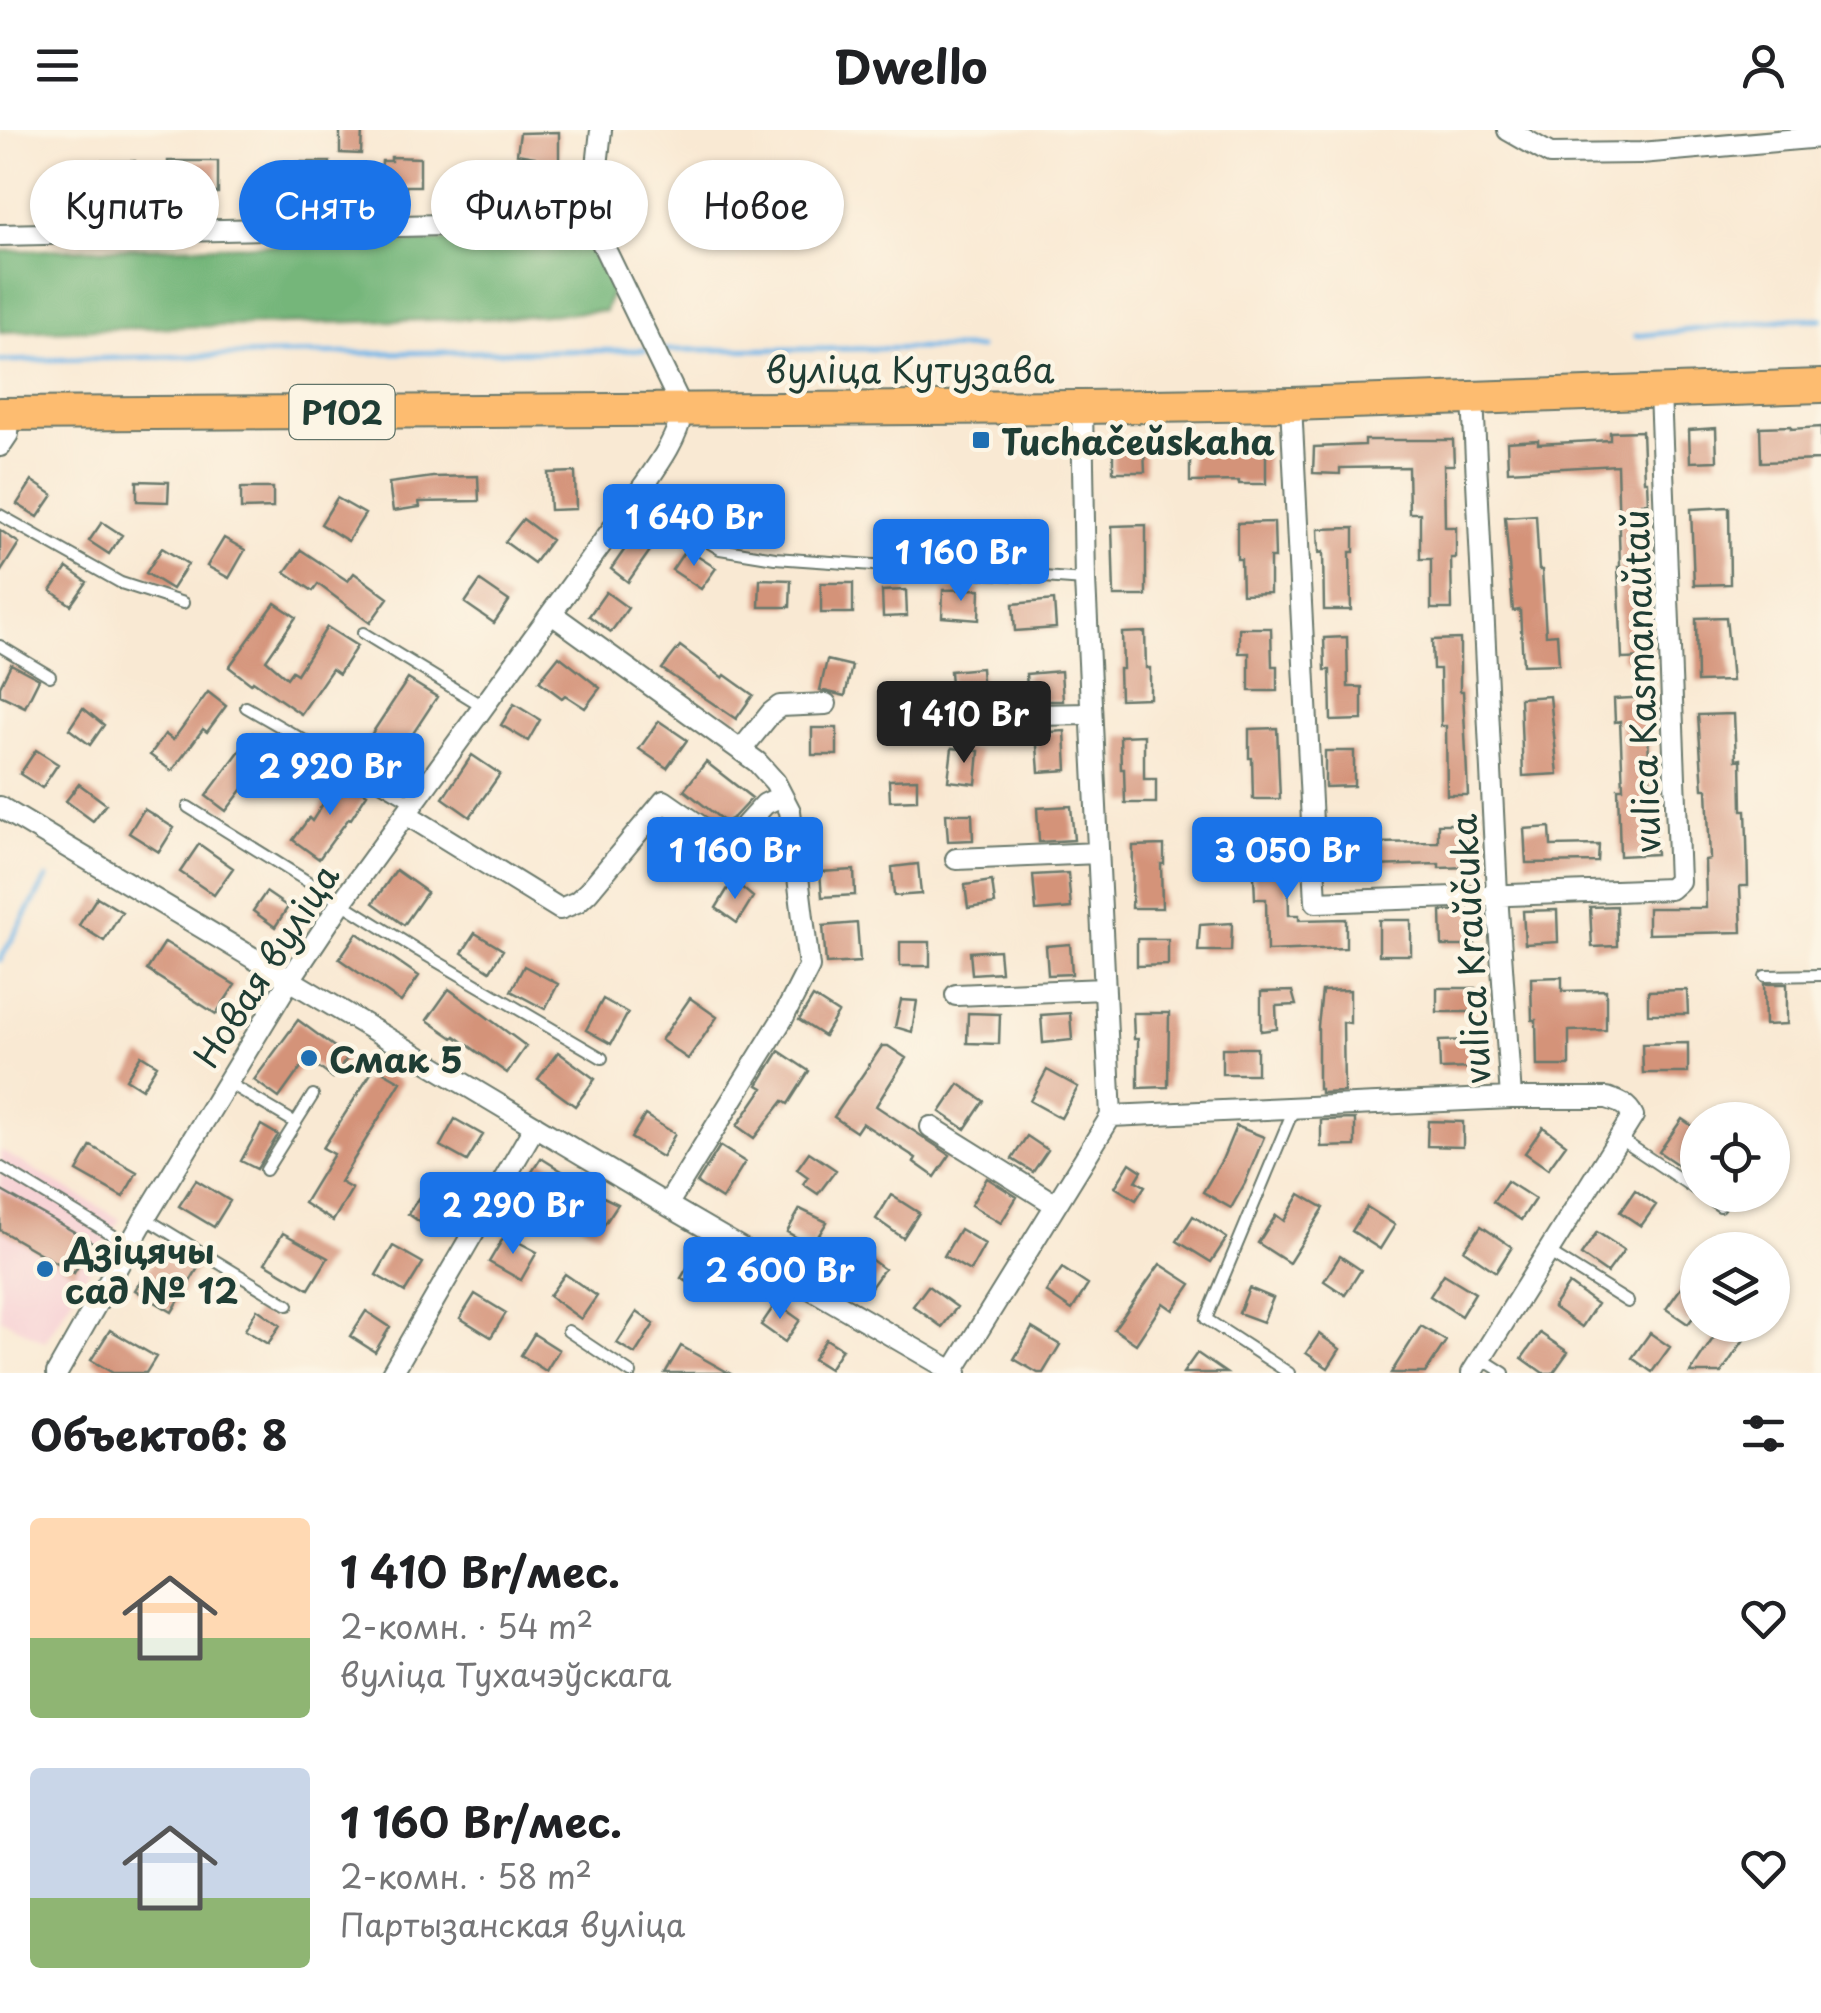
<!DOCTYPE html>
<html lang="ru">
<meta charset="utf-8">
<style>
:root{--surface:#fff;--page:#f6f6f6;--text:#202124;--muted:#757577;--accent:#1a73e8}
body{margin:0;font-family:"Playpen Sans",sans-serif;background:var(--page);color:var(--text);height:100vh;display:flex;flex-direction:column;font-size:38px;white-space:nowrap}
*{box-sizing:border-box;margin:0}
p{font-size:32px;color:var(--muted)}
.icon{flex:none;width:55px;height:55px;fill:none;stroke:currentColor;stroke-width:2;stroke-linecap:round;stroke-linejoin:round}
.map{position:relative;height:1243px;overflow:hidden}
.details{display:flex;flex-direction:column;background:var(--surface);flex:1}
.details>*{flex:none}
.hud{position:absolute;left:30px;top:30px;width:1000px;height:90px;display:flex;gap:20px}
.controls{position:absolute;left:1680px;top:972px;display:grid;gap:20px}
.controls a{display:grid;place-items:center;width:110px;height:110px;border-radius:50%;background:var(--surface);box-shadow:0 2px 8px #0004;font-size:50px}
.price{position:absolute;translate:-50% -85px;padding:0 22px;border-radius:10px;background:var(--accent);color:#fff;font-size:32px;line-height:65px;filter:drop-shadow(0 2px 5px #0008)}
.price::after{content:'';position:absolute;left:50%;top:60px;width:30px;height:22px;margin-left:-15px;background:inherit;clip-path:polygon(0 0,100% 0,50% 100%)}
.price.on{background:#222;color:#fff}
ul{padding:0;list-style:none}
li{display:flex;align-items:center;gap:30px;height:250px;padding:0 30px}
li span{display:grid;place-items:center;flex:none;width:280px;height:200px;border-radius:10px;color:#555}
li>.icon{margin-inline-start:auto}
span .icon{width:120px;height:120px;fill:#fffc;stroke-width:1}
li b{font-size:42px}
h2{display:flex;justify-content:space-between;align-items:center;height:120px;padding:0 30px;font-size:42px}
.pill{padding:0 35px;border-radius:45px;background:var(--surface);box-shadow:0 2px 8px #0004;font-size:35px;line-height:90px}
.pill.on{background:var(--accent);color:#fff}
header{display:flex;justify-content:space-between;align-items:center;height:130px;padding:0 30px;background:var(--surface);font-size:45px;font-weight:700}
.map>svg:first-child{display:block}
</style>
<header><svg class="icon" aria-label="menu" viewBox="0 0 24 24"><path d="M4 6h16M4 12h16M4 18h16"/></svg>Dwello<svg class="icon" aria-label="person" viewBox="0 0 24 24"><circle cx="12" cy="8" r="4"/><path d="M4 21q1-7 8-7t8 7"/></svg></header>
<div class="map">
<svg width="1821" height="1243" viewBox="0 0 1821 1243">
<rect width="100%" height="100%" fill="#fcf5e5"/>
<filter id="ink" filterUnits="userSpaceOnUse"><feTurbulence type="fractalNoise" baseFrequency=".01" numOctaves="2"/><feDisplacementMap in="SourceGraphic" scale="20" xChannelSelector="R" yChannelSelector="G"/><feConvolveMatrix kernelMatrix="1 2 1 2 8 2 1 2 1" color-interpolation-filters="sRGB"/></filter>
<filter id="wash" filterUnits="userSpaceOnUse"><feTurbulence type="fractalNoise" baseFrequency=".0048" numOctaves="4" result="noise"/><feDisplacementMap in="SourceGraphic" scale="40" xChannelSelector="R" yChannelSelector="G"/><feGaussianBlur stdDeviation="2.25" result="paint"/><feColorMatrix in="noise" values="0 0 0 0 0 0 0 0 0 0 0 0 0 0 0 0 0 1.4 0 .05"/><feComposite in="paint" operator="in"/></filter>
<g filter="url(#wash)">
<rect width="100%" height="100%" fill="#f9e9d3"/>
<path fill="#f7cfd4" d="M0,1020l120,69 -75,123 -45,-24z"/>
<path fill="#74b67a" stroke="#4a7a57" stroke-width="2.5" d="M567,108l28,13 18,36 -8,24 -109,7 -496,14v-81z"/>
<g fill="none" stroke-linecap="round" stroke-linejoin="round">
<path stroke="#71b6e8" stroke-width="5" d="M1635,206l157,-17h29
M662,220l317,-2
M0,231l284,-7 362,-4
M0,830l47,-82"/>
</g>
<g id="blocks">
<path fill="#d49379" d="M340,0h22l-1,24 -21,-1z
M559,2v39l-24,-1v-13l-18,-3 3,-21z
M391,27l29,1v28h-14v8h-15v-15l-10,-1 1,-17h9z
M94,31h41v33h-41z
M168,31h50v32l-50,-1z
M296,32h34v24h-34z
M1791,296v3l30,-2v33l-60,2 -1,-35z
M1716,298l1,33 -27,1 -1,-32z
M1642,301l2,50h3l1,22h-7l3,63h1l6,92 -29,1 -4,-92h2l-3,-102 -109,6 -1,-29 31,-2v4l72,-4v-8z
M1365,310h88l1,25h-10l1,62h11v31h-5l1,51h-21v-50h-11v-46h-11l-1,-46 -68,1v6l-27,-1 1,-26 51,-2z
M1113,319h31l1,23h-32z
M1266,319v35h-27v-3l-49,1v-32z
M575,342l1,37 -26,1 -2,-37z
M478,346l1,25 -60,1 1,5 -27,4 -4,-28 44,-6z
M32,351l21,14 -15,22 -21,-13z
M137,351l32,1 -1,20 -31,-1z
M241,358h32v20l-32,1z
M337,368l28,16 -17,27 -27,-17z
M1729,377l1,77 -36,1 -3,-76z
M1536,385l3,55h3l4,65 11,-1 2,30 -36,1 -3,-55 -7,1 -8,-94z
M648,386l18,12 -38,54 -17,-13z
M523,389l28,21 -17,23 -29,-21z
M102,392l20,13 -13,19 -20,-13z
M1274,392l1,36h-5v35l-28,1 -1,-35h-4v-36z
M1146,395v71h-32l-2,-70z
M1354,398v24h-4l1,58h-27l-1,-58 -4,1 -1,-24z
M0,400l19,13 -19,30z
M224,408l21,12 -16,28 -22,-12z
M162,418l26,16 -16,25 -26,-16z
M686,419l30,19 -15,21 -29,-19z
M301,420l47,31 6,-8 34,25 -18,25 -52,-39 -5,7 -28,-19z
M67,438l20,14 -16,23 -20,-14z
M760,449l31,1 -1,27h-31z
M480,451l29,20 -15,22 -29,-20z
M821,453h32v30h-32z
M980,459l-1,31 -37,-3 1,-27z
M906,460l1,26 -24,1 -1,-26z
M606,462l22,16 -17,24 -22,-16z
M1054,470l2,28 -41,3 -2,-27z
M275,473l21,14 -30,43 21,18 5,-7 5,3 30,-47 30,19 -18,28 -7,-5 -31,45 -48,-33 -2,3 -22,-17z
M1726,487l6,64 -35,1 -1,-64z
M1239,498h32l1,38h5v25h-28v-38h-10z
M1145,502l1,36h4v30l-30,1 -1,-30h4l-1,-36z
M1347,507l1,50h14v33l-31,1 -1,-51h-5l-1,-32z
M1460,509v52h3l5,104h-21l-1,-69h-5l-1,-57h-7l-1,-29z
M680,516l43,32 2,-3 28,20 -17,24 -74,-50z
M559,526l41,32 -15,20 -20,-13 -3,3 -23,-17z
M827,530l25,6 -7,30 -25,-6z
M11,534l28,15 -14,28 -25,-12v-9z
M981,538l2,28 -31,2 -2,-27z
M1061,541l2,30h-35l-2,-27z
M408,549l29,18 -29,44 5,3 -18,26 -32,-23z
M208,562l18,14 -19,26 -4,-3 -31,42 -22,-16 15,-21 8,6z
M1550,566l8,78 -35,2 -3,-78z
M1650,567l1,23h-3l1,49 7,85 -36,2 -2,-68h5l-3,-67 -5,1 -1,-23z
M514,574l26,16 -12,21 -27,-16z
M83,578l21,17 -14,20 -21,-16z
M1734,584l2,46 5,-1 1,51h4l1,30 1,46h-8l2,46 -94,2v-26h58l-1,-48 5,-1 -3,-70h-4l-5,-74z
M659,591l28,19 -20,28 -28,-19z
M812,598h25v27h-25z
M1277,598l3,71h-27l-1,-41h-3v-29z
M1065,601l2,39 -28,2 -3,-39z
M253,603l26,16 -17,23 -4,-3 -32,42 -20,-15z
M1144,605v44h12v24h-31l-1,-34h-3l-1,-33z
M952,618l27,3 -3,33 -28,-3z
M36,620l22,14 -16,24 -22,-14z
M1325,621h29v35l-29,1z
M472,625l28,19 -30,43 -27,-19z
M706,632l46,36 -18,19 -9,5 -41,-32z
M340,647l27,17 -16,25 -2,-1 -30,41 -26,-19 16,-22 3,3z
M917,649v21l-27,1 -1,-21z
M79,654l27,20 -13,17 -27,-20z
M1071,676l3,34 -35,2 -2,-34z
M144,679l30,19 -15,24 -30,-19z
M946,684h26l1,26 -25,1z
M1438,694h31v43l-30,1v-4l-68,2v5l-41,1 -1,-35 42,-1v7l67,-1z
M1550,697l1,19 48,-1 -1,17 -72,1 -2,-34z
M1284,700v38h4l1,47h10v5l47,-1v29l-79,3 -1,-52h-11l-3,-68z
M199,714l34,24 -19,27 -34,-23z
M1164,715v19h-3l1,44h-30l1,-62z
M918,734l3,30 -27,2 -2,-29z
M396,740l31,22 -23,33 -31,-22z
M854,740l1,25 -33,2 -2,-25z
M1068,743l3,35 -35,3 -3,-36z
M733,750l20,17 -16,26 -21,-15z
M992,751l3,23 -27,4 -3,-23z
M266,762l22,15 -13,20 -22,-16z
M97,767l25,15 -18,29 -25,-16z
M1616,776l1,40 -25,1 -2,-40z
M1474,780l1,36h-33l-1,-35z
M1557,780l1,32 -33,2 -2,-33z
M1379,790h32v35h-32z
M857,793l3,39 -34,2 -3,-38z
M1232,793l-1,28h-33l2,-26z
M357,803l62,43 -18,26 -62,-43z
M475,803l28,17 -13,21 -28,-18z
M1137,809h31v26l-31,1z
M165,812l70,43 -19,29 -69,-44z
M900,812h30v24h-30z
M1070,814l2,30 -24,1 -2,-29z
M999,820l2,22 -29,2 -2,-22z
M524,836l34,18 -13,25 -34,-18z
M1562,847v14l44,-1v40l-37,1v35h-32l-1,-46h-4l-1,-42z
M1764,854h23v40l-22,1z
M1437,858h38v24h-38z
M449,859l77,57 -19,27 -52,-37 -2,2 -26,-18z
M1350,860v33l-7,-1 1,70 -23,1v-4h-3v-63l4,-35z
M1687,860l1,24h-40v-23z
M1292,861l4,14 -20,1 1,23 -16,2v-39z
M813,867l25,16 -14,23 -25,-16z
M690,868l27,19 -29,42 -27,-19z
M603,869l25,14 -17,31 -25,-14z
M901,870l16,1 -5,31 -17,-5z
M968,883l32,1 -1,30 -32,-1z
M1070,883l2,27 -29,3 -2,-28z
M1133,883h36l-1,74 -30,1v-49h-4z
M298,890l50,37 -15,21 -26,-19 -28,39 -25,-18z
M1471,910v28l-31,1 -1,-28z
M1688,913v30h-45l-1,-29z
M882,916h6l18,12 -30,48 74,49 -15,22 -21,-15 2,-4 -54,-35 -6,9 -22,-15z
M1222,918h35v26h-35z
M779,921l30,20 -21,33 -5,-3 -29,37 -17,-12 26,-38 -5,-3z
M558,922l37,27 -20,27 -37,-27z
M141,925l16,10 -15,24 -16,-10z
M375,937l26,15 -61,100 12,7 -19,32 -29,-18 30,-49 -11,-6z
M1047,940l31,17 -17,31 -31,-17z
M959,954l25,17 -19,28 -25,-17z
M645,985l30,19 -13,23 -31,-19z
M455,989l28,16 -16,26 -27,-15z
M1355,989v27l-34,1v-27z
M1682,989l16,11v32l-8,11 -31,-21z
M1428,991l35,1v25l-36,-1z
M261,995l17,10 -21,34 -16,-8z
M1236,996l28,11 -19,46 -14,25 -28,-16 19,-32z
M1543,997l23,17 -18,25 -23,-16z
M1027,1006l21,14 -15,22 -21,-13z
M91,1016l46,26 -14,25 -46,-26z
M720,1016l25,16 -23,37 -25,-16z
M809,1022l27,18 -18,24 -15,-10 5,-7 -11,-8z
M541,1028l32,20 -17,27 -32,-21z
M1130,1033l12,8 -6,10 9,5 -9,14 -21,-13z
M987,1048l30,19 -16,26 -30,-18z
M196,1050l34,21 -16,26 -35,-21z
M1507,1051l28,18 -14,21 -28,-18z
M427,1055l24,15 -19,30 -24,-16z
M0,1060l92,52 -18,31 -74,-43z
M1635,1060l21,15 -15,21 -21,-14z
M595,1063l23,11 -20,30 -20,-11z
M1300,1064l24,14 -35,55 -31,-20 18,-28 8,6z
M891,1065l28,18 -16,25 -27,-19z
M1367,1077l28,18 -15,24 -28,-18z
M800,1079l27,13 -15,24 -25,-14z
M1193,1086l34,22 -16,24 -34,-21z
M1481,1096l31,21 -16,25 -32,-22z
M960,1099l25,15 -15,27 -26,-15z
M1597,1102l27,18 -17,23 -26,-18z
M283,1103l45,25 -19,31 -44,-26z
M505,1105l32,17 -16,28 -32,-18z
M162,1116l36,22 -26,44 -37,-22z
M393,1116l30,17 -18,29 -29,-17z
M858,1120l26,19 -12,17 -26,-20z
M696,1123l25,15 -15,25 -25,-15z
M1340,1126l21,14 -16,25 -21,-14z
M1160,1134l31,20 -18,26 -10,-7 -27,41 -22,-15z
M1062,1138l26,17 -16,25 -26,-18z
M565,1144l32,22 -16,23 -32,-23z
M1444,1144l31,19 -14,23 -31,-20z
M1688,1148l10,6v27l-10,13 -22,-15z
M1569,1154l28,20 -15,23 -29,-20z
M928,1156l29,21 -15,20 -29,-21z
M1249,1158l24,10 -10,24 -24,-9z
M475,1164l31,19 -15,24 -31,-19z
M776,1173l24,17 -15,22 -24,-17z
M257,1179l23,16 -12,19 -23,-14z
M366,1181l24,16 -15,25 -25,-16z
M637,1182l17,12 -19,30 -18,-11z
M1722,1195h20l8,6 -29,42h-31z
M1421,1196l25,15 -21,32h-34z
M1032,1198l28,17 -17,28h-5l-24,-14z
M110,1200l46,27 -10,16h-33l-22,-13z
M1540,1203l28,19 -15,21h-10l-21,-15z
M1650,1203l20,14 -18,25 -20,-14z
M534,1204l25,16 -13,21 -25,-16z
M1319,1204l21,15 -12,19 -22,-15z
M826,1209l16,10 -13,20 -16,-10z
M681,1216l48,27h-64z
M1197,1223l29,20h-43z"/>
</g>
</g>
<g filter="url(#ink)">
<use href="#blocks" fill-opacity="0" stroke="#6b796c" stroke-width="2.5"/>
<g fill="none" stroke-linecap="round" stroke-linejoin="round">
<g stroke="#6b796c" stroke-width="14">
<path id="service" d="M640,361l47,38 33,20 55,9 310,22
M0,385l121,68 62,20
M363,503l121,74
M0,516l50,30
M246,577l167,96
M188,677l231,144 183,107
M1765,846l56,-1
M228,953l68,40
M1619,1008l79,53
M0,1037l129,78
M266,1040l47,-75
M1704,1065l16,11
M145,1088l143,87
M1548,1122l80,50
M568,1201l63,42
M1482,1229l22,14
M1289,1243l-83,-54 89,-213"/>
</g>
<g stroke="#6b796c" stroke-width="24">
<path id="minor" d="M1508,0l42,24 91,-1 180,-16
M0,105l578,-13 11,-6 4,-13 8,-73
M1473,268l24,496 14,204
M1291,274l25,498 354,-13 9,-8 -19,-489
M0,316l8,-12 1,-20
M552,484l205,148 18,20 15,29 19,156 -26,51 -116,187
M970,586l121,-2
M741,620l30,-37 9,-7 46,-2
M0,677l667,398 289,168
M406,684l154,95 17,-7 11,-10 76,-91 56,39 23,-12 22,-24 17,-8
M956,729l142,-6
M956,865l148,-6
M1111,986l400,-18h96c12,4 20,6 26,18l-161,257
M931,997l125,78
M57,1243l88,-155 144,-237 52,-78 299,-412c18,-26 36,-49 43,-81l-94,-194
M392,1243l143,-247
M952,1243l159,-257 -26,-536 -3,-173"/>
</g>
<g stroke="#6b796c" stroke-width="36">
<path id="primary" d="M0,284l1082,-7 209,-3 530,-18"/>
</g>
<use href="#service" stroke="#fff" stroke-width="10"/>
<use href="#minor" stroke="#fff" stroke-width="20"/>
<use href="#primary" stroke="#fdbc6f" stroke-width="32"/>
</g>
</g>
<g fill="#1f6fb2" stroke="#fcf5e5" stroke-width="4">
<rect x="971" y="300" width="20" height="20" rx="5"/>
<circle cx="309" cy="928" r="10"/>
<circle cx="45" cy="1139" r="10"/>
</g>
<g text-anchor="middle" dominant-baseline="central" stroke-width="9" stroke-linejoin="round" paint-order="stroke">
<rect fill="#fcf5e5" stroke="#617469" stroke-width="2.5" x="289.5" y="255" width="105" height="54" rx="8"/>
<g font-size="32" font-weight="bold" fill="#1f3d34">
<text x="342" y="282">Р102</text>
</g>
<g font-size="35" fill="#1f3d34" stroke="#fcf5e5">
<text x="910" y="238">вуліца Кутузава</text>
<text transform="translate(1640 551) rotate(-92)">vulica Kasmanaŭtaŭ</text>
<text transform="translate(1469 819) rotate(-93)">vulica Kraŭčuka</text>
<text transform="translate(265 835) rotate(-57)">Новая вуліца</text>
</g>
<g font-size="35" font-weight="bold" fill="#1f3d34" stroke="#fcf5e5" text-anchor="start">
<text x="1001" y="310">Tuchačeŭskaha</text>
<text x="329" y="928">Смак 5</text>
<text x="65" y="1119">Дзіцячы<tspan x="65" dy="40">сад № 12</tspan></text>
</g>
</g>
</svg>
<div class="controls">
<a><svg class="icon" aria-label="locate" viewBox="0 0 24 24"><circle cx="12" cy="12" r="6"/><path d="M12 2v4M12 18v4M2 12h4M18 12h4"/></svg></a>
<a><svg class="icon" aria-label="layers" viewBox="0 0 24 24"><path d="M12 4l9 5-9 5-9-5zM3 14l9 5 9-5"/></svg></a>
</div>
<b class="price" style="left:694px;top:439px">1 640 Br</b>
<b class="price" style="left:961px;top:474px">1 160 Br</b>
<b class="price on" style="left:964px;top:636px">1 410 Br</b>
<b class="price" style="left:330px;top:688px">2 920 Br</b>
<b class="price" style="left:735px;top:772px">1 160 Br</b>
<b class="price" style="left:1287px;top:772px">3 050 Br</b>
<b class="price" style="left:513px;top:1127px">2 290 Br</b>
<b class="price" style="left:780px;top:1192px">2 600 Br</b>
<div class="hud">
<a class="pill">Купить</a>
<a class="pill on">Снять</a>
<a class="pill">Фильтры</a>
<a class="pill">Новое</a>
</div>
</div>
<section class="details">
<h2>Объектов: 8<svg class="icon" aria-label="filters" viewBox="0 0 24 24"><path d="M4 7h16M4 17h16"/><circle cx="9" cy="7" r="2"/><circle cx="15" cy="17" r="2"/></svg></h2>
<ul>
<li><span style="background:linear-gradient(#ffd9b3 60%,#8fb573 0)"><svg class="icon" aria-label="home" viewBox="0 0 24 24"><path d="M3 11l9-7 9 7M6 9v11h12V9"/></svg></span><div><b>1 410 Br/мес.</b><p>2-комн. · 54 m²</p><p>вуліца Тухачэўскага</p></div><svg class="icon" aria-label="heart" viewBox="0 0 24 24"><path d="M12 20l-8-8c-3-5 5-10 8-4 3-6 11-1 8 4z"/></svg></li>
<li><span style="background:linear-gradient(#c9d6e8 65%,#8fb573 0)"><svg class="icon" aria-label="home" viewBox="0 0 24 24"><path d="M3 11l9-7 9 7M6 9v11h12V9"/></svg></span><div><b>1 160 Br/мес.</b><p>2-комн. · 58 m²</p><p>Партызанская вуліца</p></div><svg class="icon" aria-label="heart" viewBox="0 0 24 24"><path d="M12 20l-8-8c-3-5 5-10 8-4 3-6 11-1 8 4z"/></svg></li>
</ul>
</section>
